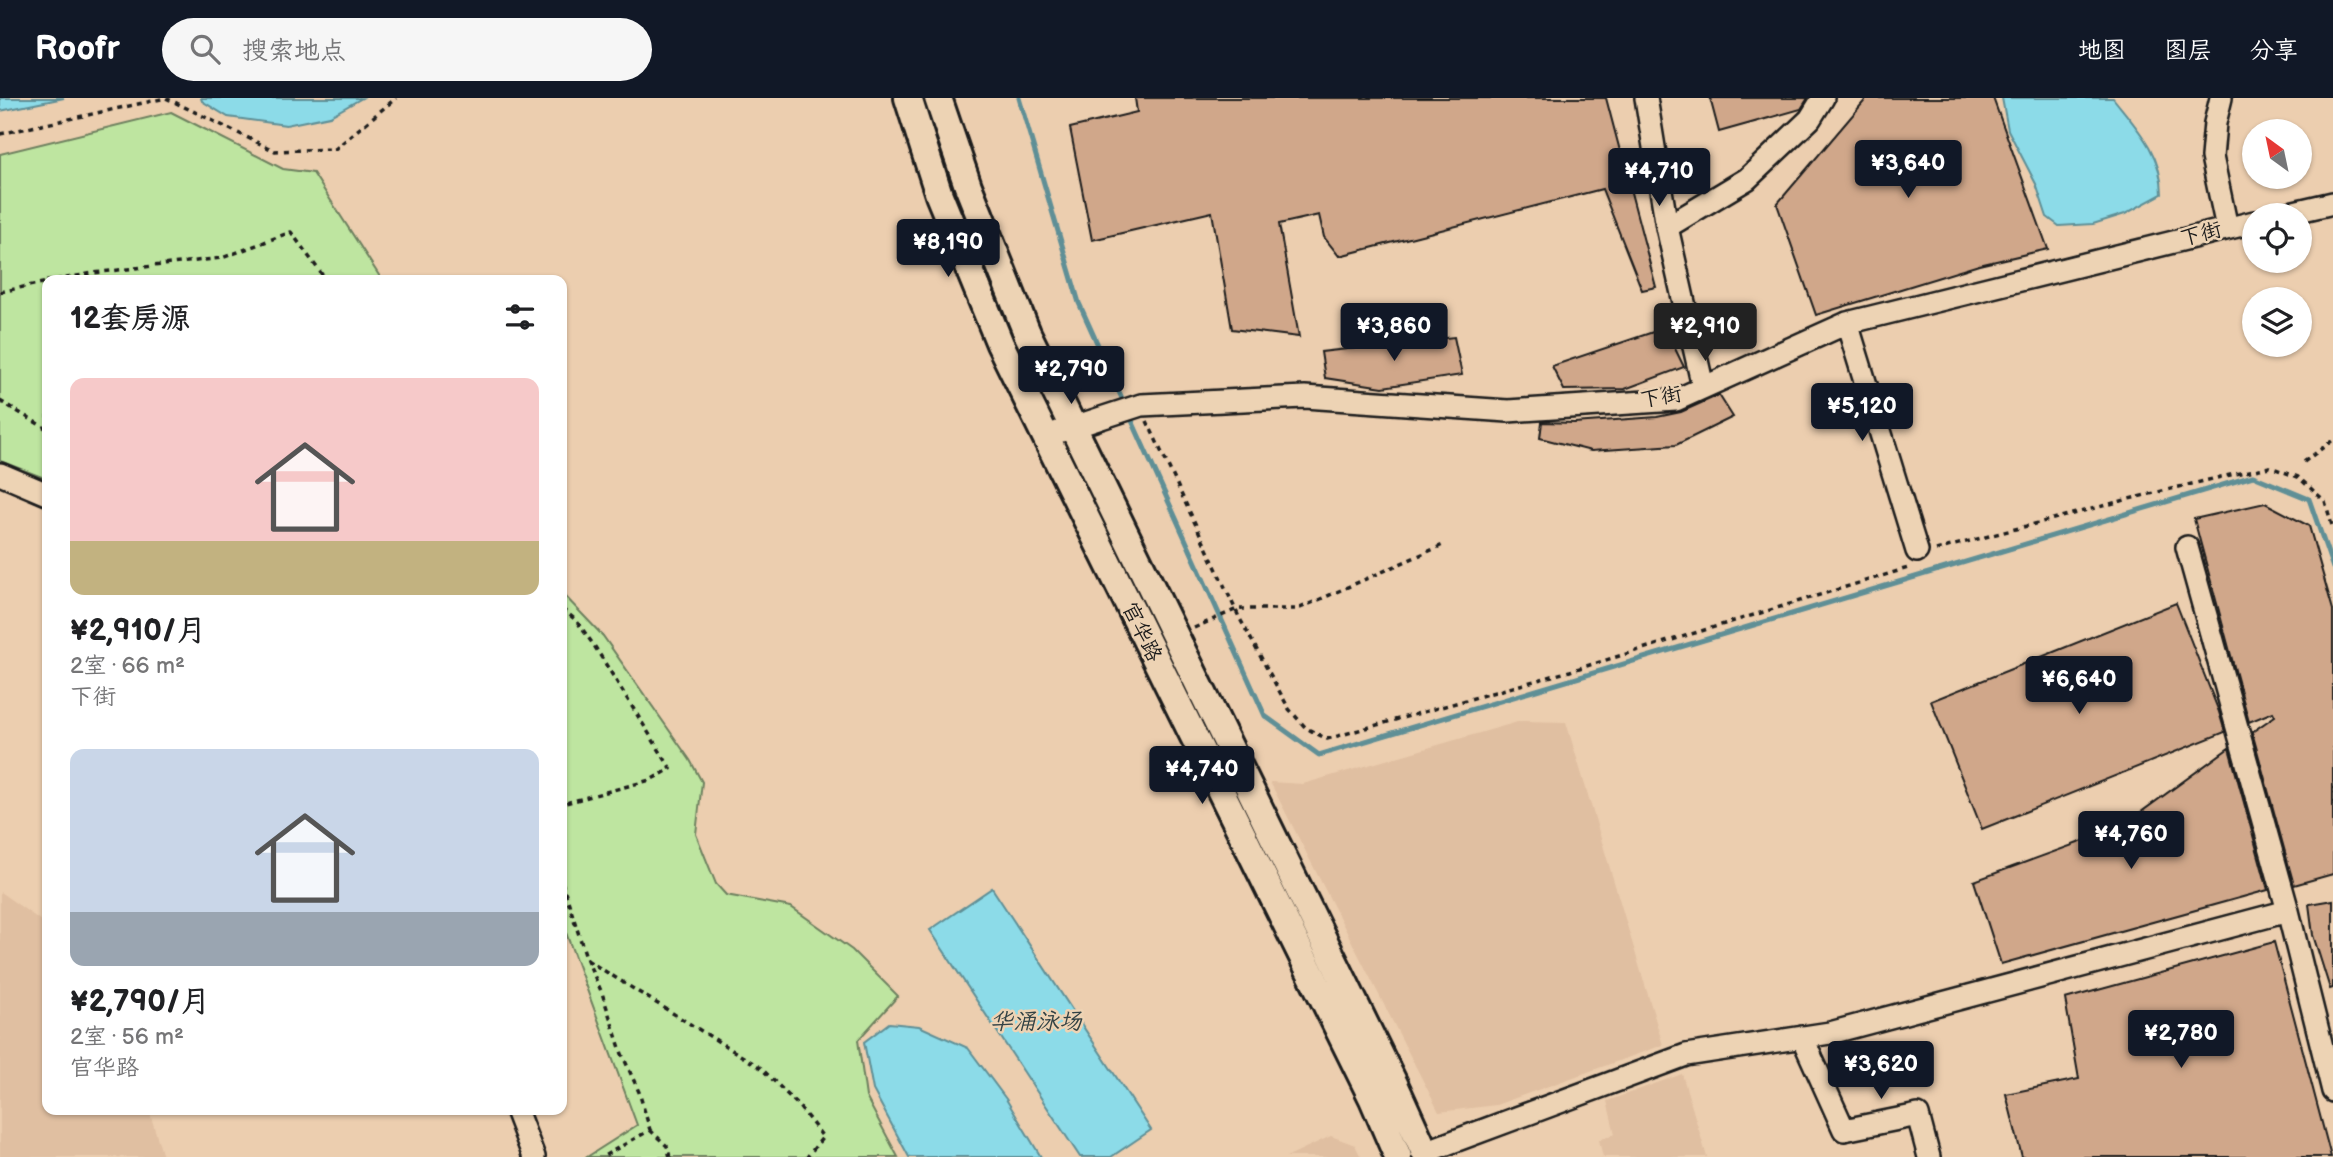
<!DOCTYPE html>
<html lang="zh">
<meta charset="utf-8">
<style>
:root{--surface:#fff;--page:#f6f6f6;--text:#202124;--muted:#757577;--accent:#111827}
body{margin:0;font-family:"Balsamiq Sans","LXGW WenKai TC",sans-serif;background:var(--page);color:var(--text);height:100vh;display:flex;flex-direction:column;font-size:26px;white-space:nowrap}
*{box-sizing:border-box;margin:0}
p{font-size:23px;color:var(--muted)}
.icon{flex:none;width:38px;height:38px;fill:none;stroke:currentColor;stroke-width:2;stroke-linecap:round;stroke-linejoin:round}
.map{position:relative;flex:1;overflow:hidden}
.panel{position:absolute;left:42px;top:177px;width:525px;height:840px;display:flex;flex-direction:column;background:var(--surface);border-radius:14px;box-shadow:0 2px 5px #0004}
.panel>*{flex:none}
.needle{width:46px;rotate:327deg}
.controls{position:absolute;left:2242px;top:21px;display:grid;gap:14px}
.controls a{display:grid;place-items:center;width:70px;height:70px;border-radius:50%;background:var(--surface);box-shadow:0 2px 5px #0004;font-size:35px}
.price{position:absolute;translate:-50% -60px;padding:0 16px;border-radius:7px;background:var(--accent);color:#fff;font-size:23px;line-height:46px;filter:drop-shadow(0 2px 4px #0008)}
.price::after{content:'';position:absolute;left:50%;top:42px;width:21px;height:16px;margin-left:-10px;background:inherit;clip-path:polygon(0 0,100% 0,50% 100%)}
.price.on{background:#222;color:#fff}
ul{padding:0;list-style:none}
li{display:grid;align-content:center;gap:14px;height:371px;padding:0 28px}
li span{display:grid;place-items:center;height:217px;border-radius:14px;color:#555}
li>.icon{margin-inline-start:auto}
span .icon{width:126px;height:126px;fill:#fffc;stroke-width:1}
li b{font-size:30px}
h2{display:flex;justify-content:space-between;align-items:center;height:84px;padding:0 28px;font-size:30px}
header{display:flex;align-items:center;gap:42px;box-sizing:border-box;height:98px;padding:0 35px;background:var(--accent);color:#fff}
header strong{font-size:33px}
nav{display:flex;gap:38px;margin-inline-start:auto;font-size:24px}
.search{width:490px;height:63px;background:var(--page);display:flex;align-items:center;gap:18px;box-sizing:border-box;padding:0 24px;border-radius:38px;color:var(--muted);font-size:26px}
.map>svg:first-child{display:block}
</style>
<header>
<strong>Roofr</strong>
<div class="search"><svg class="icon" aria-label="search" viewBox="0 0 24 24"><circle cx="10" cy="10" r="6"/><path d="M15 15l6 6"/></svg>搜索地点</div>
<nav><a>地图</a><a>图层</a><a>分享</a></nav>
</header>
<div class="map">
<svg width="2333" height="1059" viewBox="0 0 2333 1059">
<rect width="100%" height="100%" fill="#ecceaf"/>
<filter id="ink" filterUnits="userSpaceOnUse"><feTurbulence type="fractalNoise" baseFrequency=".0143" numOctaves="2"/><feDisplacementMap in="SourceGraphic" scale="14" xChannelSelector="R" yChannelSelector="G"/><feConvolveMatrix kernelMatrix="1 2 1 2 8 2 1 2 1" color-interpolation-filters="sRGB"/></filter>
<g filter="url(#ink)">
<path fill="#e0bfa1" d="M1521,623l45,1 97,323 -167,60 -57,7 -169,-330 33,2z
M0,794l47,33v185h102l14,47h-163z
M1682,976l25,83h-104l-4,-17 16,-6 -8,-33z
M1331,1038l24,9 6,12h-75z"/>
<path fill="#bee5a0" stroke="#6d805e" stroke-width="2" d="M171,14l112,57 30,4 69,107h-335v199l-47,-18v-307z
M562,495l41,43 87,124 12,22 -6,52 20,50 10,11 65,12 61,43 46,46 -40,44 8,57 32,60h-311l50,-32 -75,-203z"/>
<path fill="#8cdbe8" stroke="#5f8f96" stroke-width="2" d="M0,0h64l-64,13z
M201,0h161l-32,18 -44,9 -58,-8 -26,-16z
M2002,0h111c24,30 49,56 49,96l-37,20 -32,10 -34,2 -12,-9 -11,-33 -28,-54z
M992,790l159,242 -40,27h-31l-150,-227z
M889,925l30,3 49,22 38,51 35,58h-132l-36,-67 -9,-48z"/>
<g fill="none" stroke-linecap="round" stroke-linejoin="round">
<path stroke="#5f8f96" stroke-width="5" d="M1019,0l60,205 46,102
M1129,316l136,302 54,39 934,-279 56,23 24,69"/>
</g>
<path fill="#d0a78a" stroke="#1c1c1c" stroke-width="2" d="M1135,0h471l50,189 -14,3 -40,-101 -263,67 -15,-19 -5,-22 -40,9 20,113 -67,-8 -20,-117 -120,28 -22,-112 67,-16z
M1710,0h98l-7,11 -82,23z
M1867,0h126l55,151 -69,16 -163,50 -39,-111z
M1665,230l19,39 -59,22 -61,1 -12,-24z
M1454,239l8,38 -79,12 -58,-9 -4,-26z
M1719,297l14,22 -57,28 -85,6 -51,-13 2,-16 32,1 83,-6 24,-5z
M2265,405l44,23 24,84v264l-39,11 -42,-153 23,-16 -2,-4 -24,10 -55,-203z
M2176,505l43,109 6,20 -243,97 -51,-128z
M2229,650l39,142 -267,74 -27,-83 145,-53z
M2333,802v88l-3,1 -17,-54 -4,-31z
M2274,844l57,215h-309l-16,-63 73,-15 -14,-80z"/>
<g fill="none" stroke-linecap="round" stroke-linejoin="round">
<g stroke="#1c1c1c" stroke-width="26">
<path id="minor" d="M1646,0l21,129
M2221,0l-6,25 -3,34 15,71
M2281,117l52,-12
M1847,225l70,228
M1703,289l-36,-160 80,-48 63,-60 13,-21
M1046,338l95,-31 164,-8 203,14 168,-11 171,-77 407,-101
M0,376l47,20
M2187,449l101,364
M1802,939l42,93 74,-15 11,42
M516,1012l18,47
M1425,1054l261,-97 144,-22 458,-122 45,180"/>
</g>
<g stroke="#1c1c1c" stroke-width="32">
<path id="major" d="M908,0l31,97 61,149 373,755 25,58
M938,0l30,88 59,147 368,753 32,71"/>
</g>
<path stroke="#1c1c1c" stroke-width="3.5" stroke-dasharray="5 5" stroke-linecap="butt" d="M0,36l166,-36 109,53 60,-2 61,-51
M56,182l37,-7 129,-15 69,-26 35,48
M0,194l47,-10
M0,303l47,28
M1147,323l92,196 50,92 17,19 21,11 243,-68 338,-103
M2304,364l29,-22
M1936,452l193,-51 96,-23 45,-9 28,10 27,24 8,28
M562,511l14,11 19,27 76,122 -21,11 -88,24
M1194,530l43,-19h61l147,-65
M562,784l25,78 15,33 20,61 17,38 11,38 -48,27
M587,862l174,108 36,36 26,33 -16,20
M650,1032l17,16 3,11"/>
<use href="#minor" stroke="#edd3b4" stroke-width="21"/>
<use href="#major" stroke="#edd3b4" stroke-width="26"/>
</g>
</g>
<g text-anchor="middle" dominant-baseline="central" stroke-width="5" stroke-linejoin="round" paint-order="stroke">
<g font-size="21" fill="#1c1c1c" stroke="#edd3b4">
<text transform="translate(2201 136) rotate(-14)">下街</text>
<text transform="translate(1661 299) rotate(-10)">下街</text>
<text transform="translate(1142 534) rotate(64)">官华路</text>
</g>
<g font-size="23" font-style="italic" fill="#324245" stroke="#edd3b4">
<text x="1036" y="924">华涌泳场</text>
</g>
</g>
</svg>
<div class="controls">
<a><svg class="needle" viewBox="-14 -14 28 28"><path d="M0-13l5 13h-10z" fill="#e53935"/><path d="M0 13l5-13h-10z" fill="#757577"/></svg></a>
<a><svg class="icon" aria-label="locate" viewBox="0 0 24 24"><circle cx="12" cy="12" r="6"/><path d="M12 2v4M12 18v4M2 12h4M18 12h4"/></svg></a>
<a><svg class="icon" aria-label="layers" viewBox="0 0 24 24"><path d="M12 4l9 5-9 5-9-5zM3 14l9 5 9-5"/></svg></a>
</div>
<b class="price" style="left:1908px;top:102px">¥3,640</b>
<b class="price" style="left:1659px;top:110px">¥4,710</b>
<b class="price" style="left:948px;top:181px">¥8,190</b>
<b class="price" style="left:1394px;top:265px">¥3,860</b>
<b class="price on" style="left:1705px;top:265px">¥2,910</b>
<b class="price" style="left:1071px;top:308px">¥2,790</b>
<b class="price" style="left:1862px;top:345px">¥5,120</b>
<b class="price" style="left:2079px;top:618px">¥6,640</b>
<b class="price" style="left:1202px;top:708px">¥4,740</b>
<b class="price" style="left:2131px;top:773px">¥4,760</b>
<b class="price" style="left:2181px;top:972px">¥2,780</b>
<b class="price" style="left:1881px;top:1003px">¥3,620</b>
<section class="panel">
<h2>12套房源<svg class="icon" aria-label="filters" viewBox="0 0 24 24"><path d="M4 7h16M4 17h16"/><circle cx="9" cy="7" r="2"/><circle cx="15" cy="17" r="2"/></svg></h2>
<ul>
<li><span style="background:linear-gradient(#f6c9c9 75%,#c2b280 0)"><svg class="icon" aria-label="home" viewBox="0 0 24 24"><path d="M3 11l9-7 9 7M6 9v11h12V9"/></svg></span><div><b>¥2,910/月</b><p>2室 · 66 m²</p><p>下街</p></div></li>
<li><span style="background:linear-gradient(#c9d6e8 75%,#9aa5b1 0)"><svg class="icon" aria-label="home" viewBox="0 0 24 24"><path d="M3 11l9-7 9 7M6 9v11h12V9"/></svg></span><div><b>¥2,790/月</b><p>2室 · 56 m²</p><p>官华路</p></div></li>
</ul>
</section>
</div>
